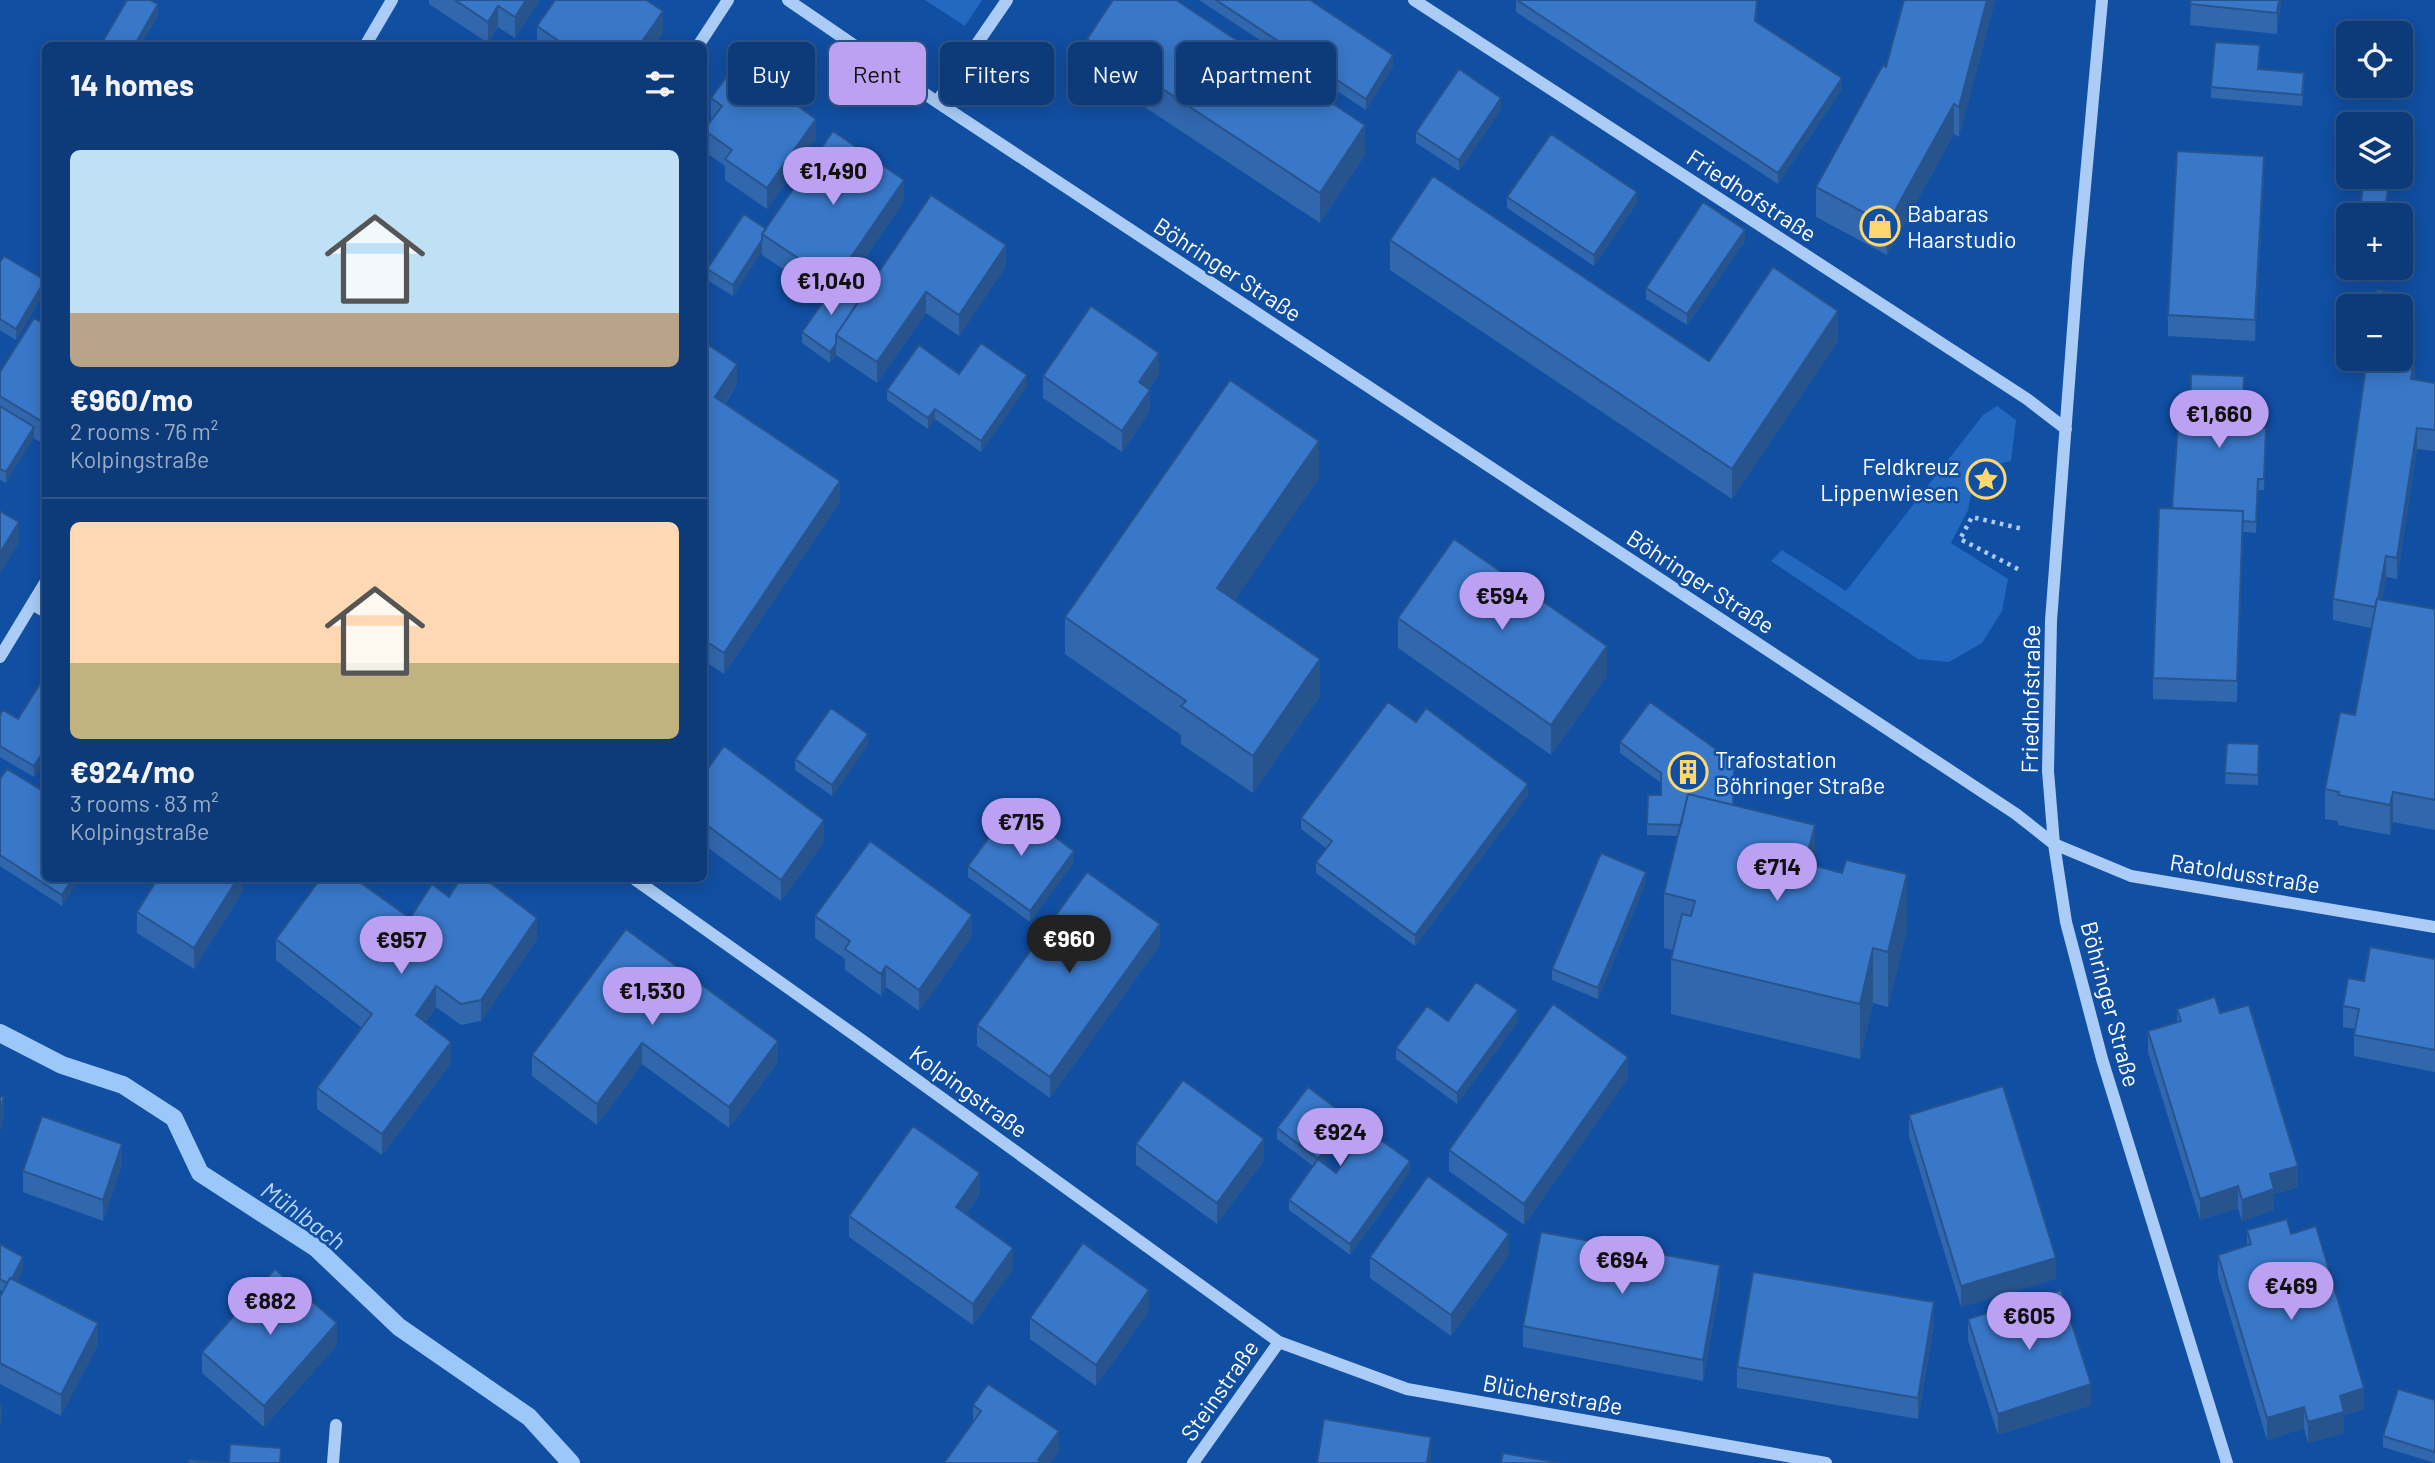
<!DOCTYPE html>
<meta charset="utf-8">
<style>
:root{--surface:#0d3b7a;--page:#16427f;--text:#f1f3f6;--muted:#9aadc7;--line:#2d558b;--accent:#bca0f2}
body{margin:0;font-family:Barlow,sans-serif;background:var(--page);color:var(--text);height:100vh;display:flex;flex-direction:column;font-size:26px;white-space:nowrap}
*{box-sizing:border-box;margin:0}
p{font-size:23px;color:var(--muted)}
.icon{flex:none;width:38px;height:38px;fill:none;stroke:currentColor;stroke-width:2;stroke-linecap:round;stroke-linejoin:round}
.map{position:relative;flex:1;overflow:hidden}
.drawer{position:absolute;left:42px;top:42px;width:665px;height:840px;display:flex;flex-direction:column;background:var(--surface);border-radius:10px;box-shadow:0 4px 18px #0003,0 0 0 2px var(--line)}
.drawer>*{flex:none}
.banner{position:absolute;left:728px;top:42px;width:665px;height:63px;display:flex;gap:14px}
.controls{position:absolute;left:2336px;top:21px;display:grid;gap:14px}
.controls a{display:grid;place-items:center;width:77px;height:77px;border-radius:10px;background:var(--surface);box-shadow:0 4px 18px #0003,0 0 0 2px var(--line);font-size:35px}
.price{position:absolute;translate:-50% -60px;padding:0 16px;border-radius:24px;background:var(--accent);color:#111;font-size:23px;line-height:46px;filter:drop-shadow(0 2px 4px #0008)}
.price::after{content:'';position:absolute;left:50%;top:42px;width:21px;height:16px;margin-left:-10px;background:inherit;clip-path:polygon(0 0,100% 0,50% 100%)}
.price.selected{background:#222;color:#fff}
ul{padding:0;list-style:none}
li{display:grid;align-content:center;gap:14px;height:371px;padding:0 28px}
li+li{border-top:2px solid var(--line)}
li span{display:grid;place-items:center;height:217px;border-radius:10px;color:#555}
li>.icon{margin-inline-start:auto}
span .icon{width:126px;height:126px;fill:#fffc;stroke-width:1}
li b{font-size:30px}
h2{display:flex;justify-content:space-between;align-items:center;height:84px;padding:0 28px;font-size:30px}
.tag{padding:0 24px;border-radius:10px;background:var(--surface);box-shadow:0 4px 18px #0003,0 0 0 2px var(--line);font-size:24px;line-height:63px}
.tag.selected{background:var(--accent);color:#111}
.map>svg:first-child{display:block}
</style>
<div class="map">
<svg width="2435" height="1463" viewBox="0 0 2435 1463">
<rect width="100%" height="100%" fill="#114fa3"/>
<path fill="#2369c1" d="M925,0h57l-17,26z
M1997,406l19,14 -5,41 -35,8 -8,41 -17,33 57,36 -6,32 -20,32 -33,19 -31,-3 -147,-98 11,-11 64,41 137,-176z"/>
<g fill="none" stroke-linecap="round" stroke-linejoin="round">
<path stroke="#9cc7f9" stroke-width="18" d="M0,1033l62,32 61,20 51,33 26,55 116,75 83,79 130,90 42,46"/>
<path stroke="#abccf6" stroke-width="4.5" stroke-dasharray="3.5 5" stroke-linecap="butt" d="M2018,569l-58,-30 12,-22 51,12"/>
<path stroke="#abccf6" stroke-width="12" d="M788,0l149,102 1079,712 38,30 77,32 304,51
M1414,0l613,399 39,30
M2102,0l-24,263 -27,358 -3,150 6,73 12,78 36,137 125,404
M365,46l27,-46
M698,46l30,-46
M937,102l70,-102
M32,604l14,8
M0,657l46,-76
M633,878l223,158 423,306 128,47 419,74
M333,1463l3,-38
M1193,1463l86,-121"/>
</g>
<path fill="#3167ad" d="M429,0h111l-25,38 -17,-11 -10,16 -59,-39z
M1199,0h111l83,66 -27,44z
M1758,0l-2,21 86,68 -64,95 -262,-172v-11z
M1995,0l-36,137 -5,-3 -67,121 -71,-38v-30l70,-120z
M2191,0h90l-4,34 -87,-9z
M158,15l-18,31h-37v-5z
M537,26l126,7 -9,13h-117z
M1087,39l278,116 -45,68 -233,-154z
M2260,56l-1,13 45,15 -2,22 -91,-8v-11z
M711,98l105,42 -49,69 -42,-29v-14l-21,-15v-21l8,-10 -1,-1z
M1501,109l-42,62 -43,-28v-11z
M2264,177l-9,164 -87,-5v-21z
M1507,197l130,6 -43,63 -87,-58z
M904,201l-59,86 15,12 146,-33 -47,70 -33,-23 -49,70 -41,-28 -6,8 -28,-20v-11l24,-34 -64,-43v-4l-29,45 -26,-16v-11l59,-40z
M1390,240l319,121 129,-20 -106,158 -342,-229z
M1745,241l-58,84 -41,-26v-11z
M0,262l45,29 -29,49 -16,-10z
M2353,268h26l-2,9 -24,-3z
M2408,316l-5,34 12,23 -1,7 21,3v68l-18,-2 -20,130 -11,-2 -4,22 53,10v221l-42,-8 -3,13 -52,-10v-4l-13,-2v-30l30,-74 16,-87 -38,-8v-21z
M704,324l5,15 -3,4 31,42 -12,19 115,98 -116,172 -20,-13z
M46,325v120l-13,-7 -27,45 -6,-3v-108z
M959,374l68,12 -46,66 -46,-33 -7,10 -41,-29v-10z
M1159,374l-10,15 1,22 -28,41 -79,-54v-22z
M2243,428h23l-2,62h-6l-2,43 -13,-1 -6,170 -84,-3v-21l19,-170z
M1319,478l-85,122 86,96 -67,97 -72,-49v-9l-116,-81v-37z
M1398,618l209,58 -56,79 -153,-107z
M46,674v84l-12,19 -34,-20v-42l18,4z
M1416,722l112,73 -113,151 -99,-73v-11l10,-14 -25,-19v-11z
M1620,742l113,63 82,61 92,63 -19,78 -15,-4 -13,56 -189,-45v-55l2,-9 -9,-2v-55l14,-57 -31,-1v-11l14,-29v-12l-41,-30z
M2227,743l32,1 -1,41 -33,-1z
M868,745l-36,51 -37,-26v-11z
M704,774l120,68 -43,59 -77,-56z
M0,779l80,99 -18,28 -62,-40z
M1074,862l-44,60 -62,-45v-11z
M243,878v13l-49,78 -57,-36v-21z
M1646,882l-48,117 -46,-19v-11z
M449,897l88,42 -56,82 -20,4 -25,-18 -11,16 26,40 -69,92 -65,-46v-21l45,-60 -86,-68v-21l134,-21z
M815,916l157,20 -53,75 -33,-24 -5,9 -36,-26v-11l-30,-21z
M626,929l152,133 -49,66 -87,-64 -45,61 -65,-49v-21z
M1160,945l-110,153 -73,-52v-21z
M2435,959v113l-81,-16v-21l1,-6 -12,-2v-21l21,-25z
M2177,1009l43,4 78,174 -24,7v16l-32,11 -4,-13 -38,12 -52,-168v-21l29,-9z
M1448,1021h70l-61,83 -61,-45v-11z
M1628,1078l-104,147 -75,-54v-21z
M1909,1115l147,164 -95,28 -52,-171z
M1277,1128l72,1 -26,34 13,10 74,-1 -60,83 -61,-45v-10l24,-34 -36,-27z
M1136,1144l128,16 -47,64 -81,-59z
M122,1165l-19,56 -80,-29v-21z
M980,1194l-14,20 47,55 -40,56 -124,-88v-21z
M2247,1230l44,4 73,175 -20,6v18l-36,10 -4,-15 -37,12 -49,-164v-21l29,-9z
M0,1244l23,23 -6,14 81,63 -37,72 -61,-32v-87l3,-6 -3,-1z
M1509,1255l-58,81 -81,-58v-21z
M1720,1286l-17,95 -180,-34v-21z
M1149,1311l-53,75 -66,-47v-21z
M1968,1319l123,86 -93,30 -30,-95z
M1934,1324l-16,95 -181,-31v-21z
M337,1345l-73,82 -62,-54v-21z
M2435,1400v63l-52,-16v-11z
M973,1405l86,47 -86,-30z"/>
<path fill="#28548d" d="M526,0h14l-25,38v-21z
M1987,0h8l-36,137v-30z
M2279,0h2l-4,34v-21z
M158,4v11l-18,31h-6z
M498,6v21l-10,16v-21z
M663,11v22l-9,13h-15z
M1393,55v11l-27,44v-11z
M1842,78v11l-64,95v-11z
M1501,98v11l-42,62v-11z
M1954,104v30l-67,121v-30z
M816,119v21l-49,69v-21z
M1365,125v30l-45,68v-30z
M2264,156v21l-9,164v-21z
M904,180v21l-70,102v-21z
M2388,190l-2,25h-2z
M1637,192v11l-43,63v-11z
M1745,230v11l-58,84v-11z
M762,240v11l-29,45v-11z
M1006,245v21l-47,70v-21z
M45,280v11l-29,49v-11z
M926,292v21l-49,70v-21z
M2408,295v21l-8,55 1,-29z
M1838,311v30l-106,158v-30z
M709,328v11l-5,8v-11z
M836,344v11l-6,8v-11z
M2415,352v21l-4,27v-21z
M1159,353v21l-20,29v-21z
M737,364v21l-22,33v-21z
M1027,375v11l-46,66v-11z
M1150,390v21l-28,41v-21z
M935,409v10l-7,10v-11z
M34,427v11l-28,45v-11z
M2417,428v21l-20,130v-21z
M1319,441v37l-102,148v-38z
M840,481v21l-116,172v-21z
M2243,511v22l-6,169v-21z
M19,522v21l-19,31v-21z
M2386,556v21l-9,52v-21z
M1607,646v30l-56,79v-30z
M1320,659v37l-67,97v-37z
M868,734v11l-36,51v-11z
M46,747v11l-12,19v-11z
M1528,784v11l-113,151v-11z
M2393,792v30l-3,13v-30z
M824,820v22l-43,59v-21z
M1815,825v55l-10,-17z
M1074,851v11l-44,60v-11z
M1646,872v10l-48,117v-11z
M1907,874v55l-19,78v-55z
M73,878h7l-18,28v-11z
M238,878h5v13l-49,78v-21z
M972,915v21l-53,75v-21z
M537,918v21l-56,82v-21z
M1160,924v21l-110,153v-21z
M1873,948v55l-13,56v-55z
M886,966v21l-5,9v-22z
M436,986v21l-20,29v-21z
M1518,1010v11l-61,83v-11z
M778,1041v21l-49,66v-21z
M451,1042v21l-69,92v-21z
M642,1043v21l-45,61v-21z
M1628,1057v21l-104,147v-21z
M4,1097v21l-4,15v-22z
M1349,1118v11l-31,41v-11z
M1264,1139v21l-47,64v-21z
M122,1144v21l-19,56v-21z
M1410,1161v11l-60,83v-11z
M2298,1166v21l-24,7v16l-32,11v-21l28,-26z
M980,1173v21l-24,35v-22z
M2238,1186v22l-38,12v-21z
M1509,1234v21l-58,81v-21z
M1013,1248v21l-40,56v-21z
M23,1257v10l-13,28v-11z
M2056,1258v21l-95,28v-21z
M1720,1265v21l-17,95v-21z
M1149,1290v21l-53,75v-21z
M1934,1302v22l-16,95v-21z
M98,1323v21l-37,72v-21z
M337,1323v22l-73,82v-21z
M2091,1384v21l-93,30v-21z
M2364,1388v21l-20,6v18l-36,10v-21l32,-26z
M2,1400v22l-2,4v-21z
M2304,1407v21l-37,12v-22z
M1059,1431v21l-8,11h-13v-3z
M1431,1437v22l-1,4h-3z"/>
<path fill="#3978c9" stroke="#28548d" stroke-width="2" d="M127,0h23l8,4 -24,42h-22l-9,-5z
M455,0h71l-11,17 -17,-11 -10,16z
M555,0h91l17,11 -24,35h-73l-29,-20z
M1113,0h63l189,125 -45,68 -233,-154z
M1216,0h94l83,55 -27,44z
M1517,0h240l-2,21 87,57 -64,95z
M1904,0h83l-28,107 -5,-3 -67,121 -71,-38 67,-122 3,2z
M2191,0h88l-2,13 -87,-9z
M2215,42l45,3 -2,24 46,4 -2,22 -91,-8z
M735,65l10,8 3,-3 68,49 -49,69 -42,-29 7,-9 -28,-20 18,-24 -11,-8z
M1459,69l42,29 -42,62 -43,-28z
M833,131l71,49 -70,102 -72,-48z
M1551,134l86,58 -43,63 -87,-58z
M2177,151l87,5 -9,164 -87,-5z
M1433,176l276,185 64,-94 65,44 -106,158 -342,-229z
M2363,186l25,4 -4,25h-25z
M931,195l75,50 -47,70 -33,-23 -49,70 -41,-27z
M1703,202l42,28 -58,84 -41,-26z
M744,214l22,15 -4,5v6l-29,45 -26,-16z
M4,256l41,24 -29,49 -16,-10v-57z
M840,284l20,15 -24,36v9l-6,8 -28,-20 29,-41 3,2z
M2377,290l31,5 -7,47v-36h-27z
M1091,306l68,47 -20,29 11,8 -28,41 -79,-55z
M34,318l12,7v99l-46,-28v-24z
M704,324l5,4 -5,8z
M704,342l33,22 -22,33 125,84 -116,172 -20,-13z
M981,343l46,32 -46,66 -46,-32 -7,9 -41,-28 32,-45 40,29z
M2401,350l14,2 -4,27 24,4v47l-18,-2 -20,130 -11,-2 -8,43h-1l-2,8 -42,-8 34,-240h34z
M2191,374l53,2 -2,52h24l-2,51h-6l-2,43 -13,-1v-10l-71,-3 6,-83 12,1z
M1230,380l89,61 -102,147 103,71 -67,97 -72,-50 5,-5 -121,-84z
M0,406l34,21 -28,45 -6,-3z
M2159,508l84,3 -6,170 -84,-3z
M0,511l19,11 -19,31z
M1454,539l153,107 -56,79 -153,-107z
M2377,599l58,10v191l-42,-8 -3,13 -52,-10 1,-3 -14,-3 15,-77 15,3z
M46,674v73l-12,19 -34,-20v-31l3,-5 15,9z
M1388,702l28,20 10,-14 102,76 -113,151 -99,-73 16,-21 -31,-23z
M1650,702l84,60 -1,43 -45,-11 -7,31 -34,-1 1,-29h13v-22l-41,-31z
M831,708l37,26 -36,51 -37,-26z
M2227,743l32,1 -1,31 -33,-2z
M724,746l100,74 -43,60 -77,-57v-49z
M7,769l39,24v85h27l-11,17 -62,-40v-76z
M1688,794l127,31 -10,38 37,10 4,-13 61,14 -19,78 -15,-4 -13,56 -189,-45 11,-45 9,2 4,-15 -31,-8z
M1013,805l61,46 -44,60 -62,-45z
M870,841l102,74 -53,75 -33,-24 -5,8 -36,-25 5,-8 -35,-25z
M1601,853l45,19 -48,116 -46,-19z
M1087,872l73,52 -110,153 -73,-52z
M158,878h80l-44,70 -57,-36z
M321,878h33l56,40 22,-34 17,13 12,-19h23l53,40 -56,82 -20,4 -25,-18 -20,29 35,27 -69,92 -65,-46 55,-74 -96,-75z
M626,929l152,112 -49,66 -87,-64 -45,61 -65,-49z
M2370,947l65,12v91l-81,-15 5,-26 -16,-3 5,-28 16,3z
M1476,982l42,28 -61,83 -61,-45 31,-42 21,15z
M2215,997l5,16 29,-8 49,161 -28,8 4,15 -32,11 -4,-14 -38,13 -52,-168 33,-10 -4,-12z
M1553,1004l75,53 -104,147 -75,-54z
M1183,1080l81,59 -47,64 -81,-59z
M2003,1086l53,172 -95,28 -52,-171z
M1308,1087l41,31 -31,41 18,14 31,-43 43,31 -60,83 -61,-44 29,-41 -41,-31z
M0,1096l4,1 -4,14z
M42,1116l80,28 -19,56 -80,-29z
M913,1126l67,47 -24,34 57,41 -40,56 -124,-88z
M1428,1176l81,58 -58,81 -81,-58z
M2287,1219l4,15 25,-8 48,162 -24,8 4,16 -36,10 -4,-15 -37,11 -49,-163 33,-11 -4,-14z
M1541,1232l179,33 -17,95 -180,-34z
M1083,1243l66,47 -53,75 -66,-47z
M0,1244l23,13 -11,22 -2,-1 -3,5 -7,-4z
M275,1269l62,54 -73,83 -62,-54z
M1753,1272l181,30 -16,96 -181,-31z
M10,1278l88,45 -37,72 -61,-32v-66z
M2061,1290l30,94 -93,30 -30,-95z
M988,1384l71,47 -21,29 4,3h-98l37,-52 -8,-6z
M2398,1389l37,11v52l-52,-16z
M1324,1419l107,18 -4,26h-110z
M230,1444l51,4 -1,15h-51z
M1503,1453l58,10h-60z
M189,1460l38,3h-38z"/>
<defs>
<g id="shop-ring" transform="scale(2.0125)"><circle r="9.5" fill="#114fa3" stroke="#ffd76f" stroke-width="1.5"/><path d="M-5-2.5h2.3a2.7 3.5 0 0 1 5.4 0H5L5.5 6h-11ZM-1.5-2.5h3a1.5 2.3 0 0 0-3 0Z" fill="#ffd76f"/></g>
<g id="sight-ring" transform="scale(2.0125)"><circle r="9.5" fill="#114fa3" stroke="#ffd76f" stroke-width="1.5"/><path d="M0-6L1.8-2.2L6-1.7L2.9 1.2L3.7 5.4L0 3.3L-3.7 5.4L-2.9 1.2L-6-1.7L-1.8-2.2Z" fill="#ffd76f"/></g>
<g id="building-ring" transform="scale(2.0125)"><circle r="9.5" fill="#114fa3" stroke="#ffd76f" stroke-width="1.5"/><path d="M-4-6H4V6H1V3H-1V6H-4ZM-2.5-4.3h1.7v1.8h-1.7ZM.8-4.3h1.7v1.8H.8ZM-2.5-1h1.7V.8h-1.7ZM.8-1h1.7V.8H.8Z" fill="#ffd76f"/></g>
</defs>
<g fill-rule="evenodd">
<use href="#shop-ring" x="1880" y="226"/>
<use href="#sight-ring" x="1986" y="479"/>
<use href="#building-ring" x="1688" y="772"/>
</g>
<g text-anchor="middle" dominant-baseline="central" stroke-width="5" stroke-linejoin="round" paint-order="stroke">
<g font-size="23" fill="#fff" stroke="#114fa3">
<text transform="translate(1752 195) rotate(33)">Friedhofstraße</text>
<text transform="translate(1228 269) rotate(33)">Böhringer Straße</text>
<text transform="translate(1701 581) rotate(33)">Böhringer Straße</text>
<text transform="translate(2030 699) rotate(-89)">Friedhofstraße</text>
<text transform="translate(2245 873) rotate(9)">Ratoldusstraße</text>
<text transform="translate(2111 1004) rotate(75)">Böhringer Straße</text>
<text transform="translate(969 1091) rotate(36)">Kolpingstraße</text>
<text transform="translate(1219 1390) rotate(-55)">Steinstraße</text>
<text transform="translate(1553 1394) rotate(10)">Blücherstraße</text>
</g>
<g font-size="23" fill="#fff" stroke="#114fa3" text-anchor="start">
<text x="1907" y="213">Babaras<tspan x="1907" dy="26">Haarstudio</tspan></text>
<text x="1959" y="466" text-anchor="end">Feldkreuz<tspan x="1959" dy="26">Lippenwiesen</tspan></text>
<text x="1715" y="759">Trafostation<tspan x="1715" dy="26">Böhringer Straße</tspan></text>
</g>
<g font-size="24" font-style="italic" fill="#b8d6fc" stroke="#114fa3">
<text transform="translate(304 1215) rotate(36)">Mühlbach</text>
</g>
</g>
</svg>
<div class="controls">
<a><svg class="icon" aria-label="locate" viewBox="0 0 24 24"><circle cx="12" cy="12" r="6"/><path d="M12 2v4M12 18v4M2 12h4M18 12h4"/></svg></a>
<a><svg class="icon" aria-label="layers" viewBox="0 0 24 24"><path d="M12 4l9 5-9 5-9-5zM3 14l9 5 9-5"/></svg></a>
<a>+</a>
<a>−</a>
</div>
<b class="price" style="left:833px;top:207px">€1,490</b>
<b class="price" style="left:831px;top:317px">€1,040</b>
<b class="price" style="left:2219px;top:450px">€1,660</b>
<b class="price" style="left:1502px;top:632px">€594</b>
<b class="price" style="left:1021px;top:858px">€715</b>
<b class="price" style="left:1777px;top:903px">€714</b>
<b class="price selected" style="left:1069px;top:975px">€960</b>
<b class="price" style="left:401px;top:976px">€957</b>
<b class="price" style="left:652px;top:1027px">€1,530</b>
<b class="price" style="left:1340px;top:1168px">€924</b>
<b class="price" style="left:1622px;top:1296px">€694</b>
<b class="price" style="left:2291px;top:1322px">€469</b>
<b class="price" style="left:270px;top:1337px">€882</b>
<b class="price" style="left:2029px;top:1352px">€605</b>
<div class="banner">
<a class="tag">Buy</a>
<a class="tag selected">Rent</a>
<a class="tag">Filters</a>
<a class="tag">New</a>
<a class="tag">Apartment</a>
</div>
<section class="drawer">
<h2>14 homes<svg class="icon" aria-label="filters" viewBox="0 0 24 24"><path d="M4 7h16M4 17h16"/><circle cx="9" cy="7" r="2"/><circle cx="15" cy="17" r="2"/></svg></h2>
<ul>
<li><span style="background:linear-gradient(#bfe0f5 75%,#b9a48a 0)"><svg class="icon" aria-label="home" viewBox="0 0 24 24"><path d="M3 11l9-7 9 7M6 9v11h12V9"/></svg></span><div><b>€960/mo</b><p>2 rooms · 76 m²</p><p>Kolpingstraße</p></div></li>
<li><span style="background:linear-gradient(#ffd9b3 65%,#c2b280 0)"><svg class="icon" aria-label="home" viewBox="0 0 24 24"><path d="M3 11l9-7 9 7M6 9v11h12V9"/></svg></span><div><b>€924/mo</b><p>3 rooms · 83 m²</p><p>Kolpingstraße</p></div></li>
</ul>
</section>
</div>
